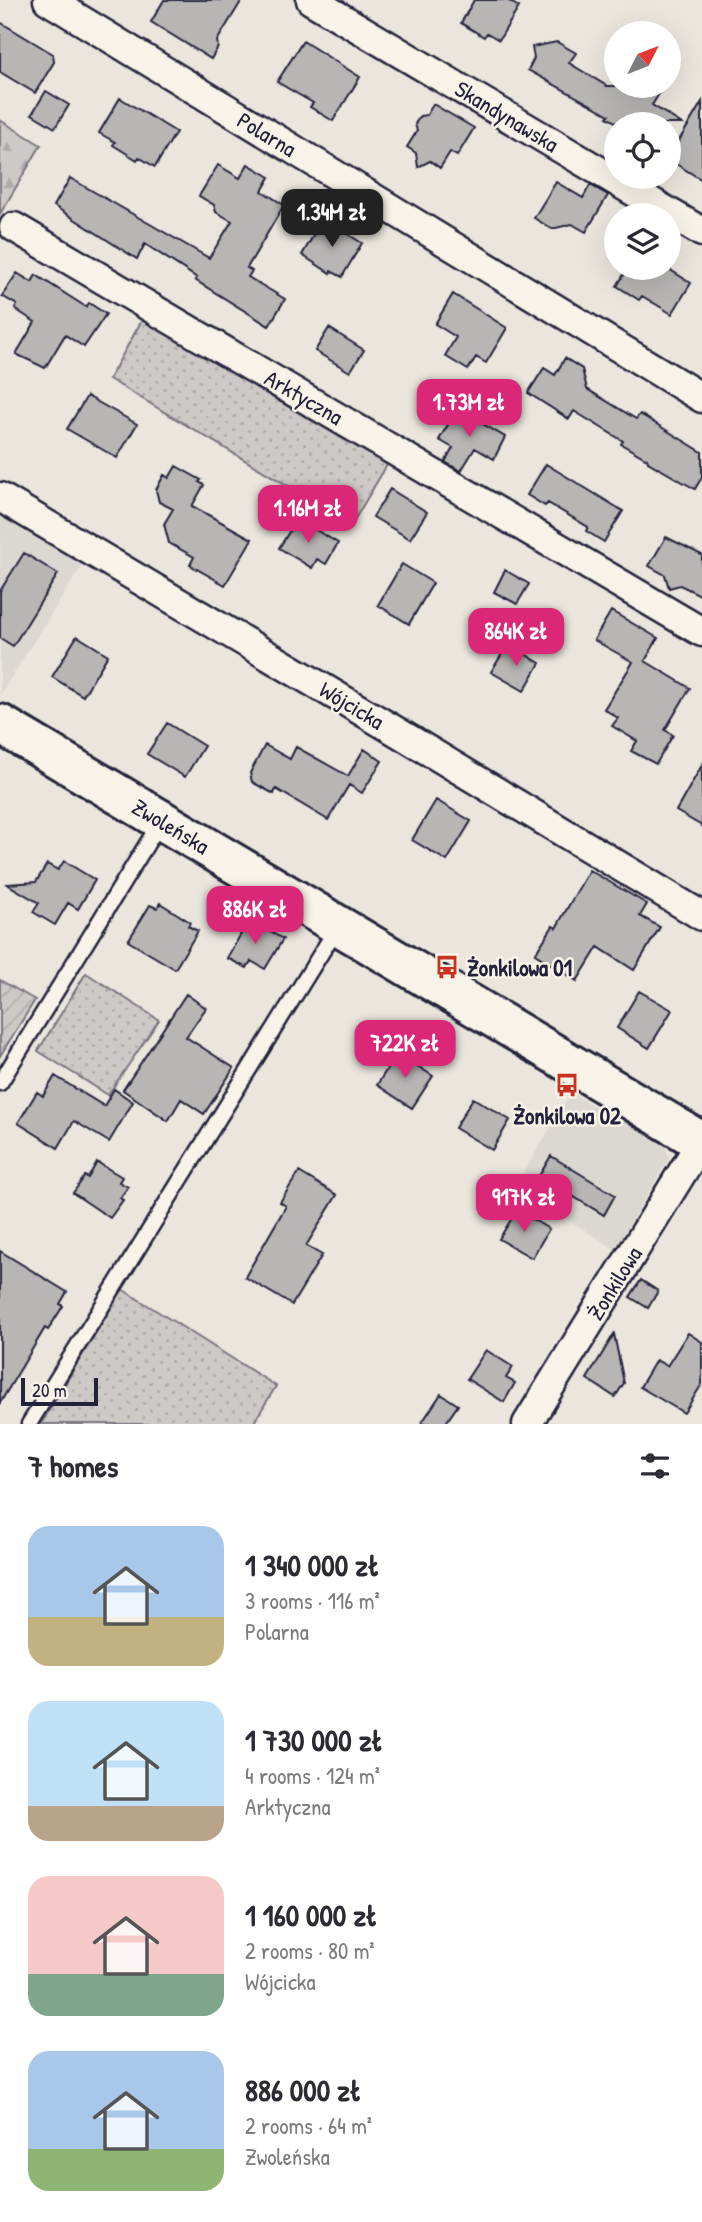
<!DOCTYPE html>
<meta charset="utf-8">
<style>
:root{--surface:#fff;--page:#f7f7f7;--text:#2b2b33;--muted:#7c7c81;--accent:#db2777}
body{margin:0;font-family:"Patrick Hand",sans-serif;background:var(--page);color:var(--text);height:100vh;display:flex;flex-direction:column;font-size:26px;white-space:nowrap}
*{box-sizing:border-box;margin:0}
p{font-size:23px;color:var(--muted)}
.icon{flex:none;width:38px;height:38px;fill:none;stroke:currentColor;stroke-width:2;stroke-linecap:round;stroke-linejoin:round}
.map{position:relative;height:1424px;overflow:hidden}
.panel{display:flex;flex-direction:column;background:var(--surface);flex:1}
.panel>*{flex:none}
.needle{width:46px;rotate:48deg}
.tools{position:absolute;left:604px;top:21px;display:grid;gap:14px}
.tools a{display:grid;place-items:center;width:77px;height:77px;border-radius:50%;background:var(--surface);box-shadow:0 7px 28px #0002;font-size:35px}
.scale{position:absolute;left:21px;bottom:18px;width:77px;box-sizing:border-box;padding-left:7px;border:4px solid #22223b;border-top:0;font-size:19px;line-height:24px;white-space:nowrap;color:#22223b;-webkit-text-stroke:5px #f7f3e8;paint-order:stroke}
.price{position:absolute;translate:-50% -60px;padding:0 16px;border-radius:14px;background:var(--accent);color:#fff;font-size:23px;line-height:46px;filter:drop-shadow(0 2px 4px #0008)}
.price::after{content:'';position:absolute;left:50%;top:42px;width:21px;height:16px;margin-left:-10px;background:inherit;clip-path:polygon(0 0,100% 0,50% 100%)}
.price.on{background:#222;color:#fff}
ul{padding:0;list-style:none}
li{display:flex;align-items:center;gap:21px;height:175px;padding:0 28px}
li span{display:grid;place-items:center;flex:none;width:196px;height:140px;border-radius:21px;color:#555}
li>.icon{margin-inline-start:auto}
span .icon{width:84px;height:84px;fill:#fffc;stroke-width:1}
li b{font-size:30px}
h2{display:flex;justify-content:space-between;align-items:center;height:84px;padding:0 28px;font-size:30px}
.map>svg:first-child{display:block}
</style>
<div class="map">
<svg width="702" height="1424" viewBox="0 0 702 1424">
<defs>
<pattern id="grass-dots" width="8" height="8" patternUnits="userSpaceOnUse" patternTransform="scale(1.75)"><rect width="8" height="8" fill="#cdc9c6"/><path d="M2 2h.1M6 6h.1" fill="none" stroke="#b0acab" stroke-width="1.8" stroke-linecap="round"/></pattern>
<pattern id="forest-firs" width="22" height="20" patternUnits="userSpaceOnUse" patternTransform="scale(1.75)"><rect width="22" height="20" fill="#cdc9c6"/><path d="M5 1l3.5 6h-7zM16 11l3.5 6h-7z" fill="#b0acab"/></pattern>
<pattern id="garden-furrows" width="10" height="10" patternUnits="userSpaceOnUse" patternTransform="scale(1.75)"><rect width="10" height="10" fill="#cdc9c6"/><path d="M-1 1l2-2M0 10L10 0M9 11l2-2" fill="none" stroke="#b0acab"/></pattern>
</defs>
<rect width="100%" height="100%" fill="#eae6de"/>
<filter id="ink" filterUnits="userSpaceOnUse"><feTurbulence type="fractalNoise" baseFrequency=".0143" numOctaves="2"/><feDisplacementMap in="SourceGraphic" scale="14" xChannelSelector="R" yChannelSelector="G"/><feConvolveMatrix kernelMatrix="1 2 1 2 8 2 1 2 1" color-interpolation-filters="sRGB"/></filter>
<g filter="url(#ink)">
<path fill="#dbd8d2" d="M0,508l87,50 -87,137z
M571,1093l94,53 4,12 -54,91 -100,-62z"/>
<path fill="url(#grass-dots)" stroke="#787680" stroke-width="2" d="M146,313l245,145 -39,66 -243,-145z
M86,973l73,47 -51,75 -70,-44z
M122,1289l154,97 -23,38h-212z"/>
<path fill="url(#forest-firs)" stroke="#787680" stroke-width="2" d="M0,120l41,25 -41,69z"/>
<path fill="url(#garden-furrows)" stroke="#787680" stroke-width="2" d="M0,980l35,20 -35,56z"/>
<path fill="#b8b6b5" stroke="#22223b" stroke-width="2" d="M164,0h78l-25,41 1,6 -7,12 -60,-37z
M474,0h33l12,7 -20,33 -12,-7 -3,4 -23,-14z
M0,22l53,32 1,8 -19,31 -35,-21z
M303,41l57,36 -27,44 -23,-14 3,-4 -36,-21z
M557,42l19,11 -7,10 38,23h57l-12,19 30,19h-63l-12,-7 2,-2 -81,-45 6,-12 -2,-11z
M46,91l23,14 -14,23 -23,-14z
M120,98l56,34 -21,35 -16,-10 -2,3 -24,-15 2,-3 -16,-9z
M702,102v78l-34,-21z
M433,104l41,24 -17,28 -7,-4 -10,16 -10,-7 -12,6 -2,-14 -9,-6 10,-16 -2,-7 5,-8 7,-1z
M248,164l22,13 -8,14 22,14 -37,63 5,3 -4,6 37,22 -16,27 -74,-46 2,-2 -52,-34 -8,15 -83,-53 16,-28 139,80 23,-37 -16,-9 -2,-7 -15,-9 19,-31 22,13z
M556,182l27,16 7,-13 18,10 -22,37 -14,-8 -20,5 -18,-11z
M323,219l39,24 -20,34 -11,-6 -1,2 -28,-18z
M628,268h39l24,15 -19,31 -30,-18 -3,4 -22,-14z
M17,273l15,9 4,-7 50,32 3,-4 17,11 -22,33 -19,-12 -20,33 -29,-14 19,-32 -20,-13 2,-4 -15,-9z
M453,294l54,34 -21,35 -10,-6 -8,13 -23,-14 11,-19 -21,-13z
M329,328l35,22 -14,22 -35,-21z
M565,358l17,11 5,20 49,30 4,-5 62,38v25l-7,12 -47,-27 -1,-3 -26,-15 2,-3 -49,-30 -5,8 -41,-26 16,-25 11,7z
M87,396l50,28 -20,34 -50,-29z
M457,409l48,28 -11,22 -19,-11 -14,23 -16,-9 8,-14 -14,-8z
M546,464l77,47 -19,31 -18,-11 2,-4 -40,-24 -3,3 -18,-11z
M176,466l25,14 -2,2 5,3 -12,21 60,33 -27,46 -35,-20 4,-8 -25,-14 -5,-19 9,-15 -14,-7 -3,-12 8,-15 5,3z
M390,489l37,23 -17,27 -37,-22z
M297,519l41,24 -12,21 -9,-5 -5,9 -33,-20z
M666,537l36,18v41l-22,-11 -11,3 -4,-13 -16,-9z
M24,553l34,21 -45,72 -13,-8v-47z
M402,564l31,19 -24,41 -31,-19z
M505,570l24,14 -12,20 -23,-12z
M611,611l47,27 -13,23 45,27 -25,42 8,5 -17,29 -25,-13 6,-10 -25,-15 6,-8 -14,-9 29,-47 -39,-22z
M77,636l31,19 -25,41 -31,-19z
M508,644l32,19 -16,28 -33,-19z
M167,723l37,23 -19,31 -38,-23z
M265,745l25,14 6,-12 52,29 16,-27 18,12 -20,32 -13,-8 -21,35 -52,-31 -2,5 -22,-12 -2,-9z
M702,765v61l-26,-15z
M436,800l35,21 -24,40 -35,-21z
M64,861l31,19 -17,29 -10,-6 -13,22 -22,-13 6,-9 -32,-19 29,-2 11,-18 11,6z
M589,870l58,34 -7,12 20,11 -26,43 -36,-23 -21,34 -42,-27 18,-28 3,2z
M160,903l30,19 -2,4 10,5 -23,38 -47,-28 22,-36 7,3z
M249,920l34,19 -18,30 -14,-8 -4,7 -20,-10z
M639,991l33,19 -23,38 -32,-20z
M186,994l20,14 -20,29 48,31 -30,46 -23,-15 -13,22 -45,-31z
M397,1053l36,23 -21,32 -35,-23z
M55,1076l49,30 10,-17 19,13 -24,40 -35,-21 -16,27 -40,-25 19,-31 6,4z
M473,1098l37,22 -18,30 -37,-22z
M551,1156l64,39 -11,20 -65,-39z
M97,1162l25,15 -3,5 9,5 -8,11 3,2 -13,18 -37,-25 12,-17 3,2z
M299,1172l38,23 -31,51 16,9 -30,50 -47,-28 41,-71 -6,-4z
M517,1210l32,19 -17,29 -33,-19z
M0,1251l67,41 -7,12 3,2 -15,24 -3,-2 -45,75z
M641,1280l17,11 -10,17 -18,-11z
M688,1333l14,9v42l-18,29 -44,-26 16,-27 11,6z
M614,1334l10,49 -9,14 -28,-18z
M486,1350l27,17 -7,11 9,5 -11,19 -37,-23z
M441,1394l17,11 -13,19h-24z"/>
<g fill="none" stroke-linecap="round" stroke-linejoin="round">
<g stroke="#22223b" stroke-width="19">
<path id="lane" d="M0,1083l161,-262
M29,1424l309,-498"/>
</g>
<g stroke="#22223b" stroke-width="33">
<path id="street" d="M48,0l654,398
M311,0l391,232
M14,227l688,405
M0,497l399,236 303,183
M527,1424l174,-282"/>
</g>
<g stroke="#22223b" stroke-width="44">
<path id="secondary" d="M0,724l702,418"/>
</g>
<use href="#lane" stroke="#f7f3e8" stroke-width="14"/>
<use href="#street" stroke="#f7f3e8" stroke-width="28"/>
<use href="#secondary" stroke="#f7f3e8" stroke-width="38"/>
</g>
</g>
<defs>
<g id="bus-bare" transform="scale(1.89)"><path d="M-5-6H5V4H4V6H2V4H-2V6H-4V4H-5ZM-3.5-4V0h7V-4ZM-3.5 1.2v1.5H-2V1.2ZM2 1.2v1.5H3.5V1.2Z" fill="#c8321e" stroke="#f7f3e8" stroke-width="2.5" paint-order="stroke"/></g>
</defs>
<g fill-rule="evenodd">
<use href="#bus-bare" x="447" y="967"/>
<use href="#bus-bare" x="567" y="1085"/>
</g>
<g text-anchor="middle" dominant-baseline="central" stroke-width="5" stroke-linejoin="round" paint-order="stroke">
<g font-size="23" fill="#22223b" stroke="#f7f3e8">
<text transform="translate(507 116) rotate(31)">Skandynawska</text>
<text transform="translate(267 134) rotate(31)">Polarna</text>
<text transform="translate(304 397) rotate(30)">Arktyczna</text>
<text transform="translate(352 705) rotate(31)">Wójcicka</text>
<text transform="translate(171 826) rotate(31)">Zwoleńska</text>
<text transform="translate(614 1283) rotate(-58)">Żonkilowa</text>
</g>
<g font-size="23" font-weight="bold" fill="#22223b" stroke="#f7f3e8" text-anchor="start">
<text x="467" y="967">Żonkilowa 01</text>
<text x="567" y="1115" text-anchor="middle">Żonkilowa 02</text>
</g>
</g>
</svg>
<div class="tools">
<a><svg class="needle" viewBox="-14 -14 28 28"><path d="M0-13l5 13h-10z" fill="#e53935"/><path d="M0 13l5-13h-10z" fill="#7c7c81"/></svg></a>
<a><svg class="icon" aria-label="locate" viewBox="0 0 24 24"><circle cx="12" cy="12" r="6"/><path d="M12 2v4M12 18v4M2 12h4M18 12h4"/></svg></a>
<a><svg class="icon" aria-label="layers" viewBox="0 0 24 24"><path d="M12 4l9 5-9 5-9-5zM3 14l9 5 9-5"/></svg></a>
</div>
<div class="scale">20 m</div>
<b class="price on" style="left:332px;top:249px">1.34M zł</b>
<b class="price" style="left:469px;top:439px">1.73M zł</b>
<b class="price" style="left:308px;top:545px">1.16M zł</b>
<b class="price" style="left:516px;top:668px">864K zł</b>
<b class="price" style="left:255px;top:946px">886K zł</b>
<b class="price" style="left:405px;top:1080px">722K zł</b>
<b class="price" style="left:524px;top:1234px">917K zł</b>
</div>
<section class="panel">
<h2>7 homes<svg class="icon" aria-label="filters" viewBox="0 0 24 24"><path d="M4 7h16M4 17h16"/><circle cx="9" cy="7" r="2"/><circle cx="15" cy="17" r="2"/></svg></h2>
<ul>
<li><span style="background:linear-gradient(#a9c7e8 65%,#c2b280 0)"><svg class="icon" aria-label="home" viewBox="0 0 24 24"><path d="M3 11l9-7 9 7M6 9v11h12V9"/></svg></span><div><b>1 340 000 zł</b><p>3 rooms · 116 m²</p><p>Polarna</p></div></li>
<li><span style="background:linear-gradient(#bfe0f5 75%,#b9a48a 0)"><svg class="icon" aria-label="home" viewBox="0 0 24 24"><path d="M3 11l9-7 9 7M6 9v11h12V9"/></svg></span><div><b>1 730 000 zł</b><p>4 rooms · 124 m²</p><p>Arktyczna</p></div></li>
<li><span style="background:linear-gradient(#f6c9c9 70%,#7fa58c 0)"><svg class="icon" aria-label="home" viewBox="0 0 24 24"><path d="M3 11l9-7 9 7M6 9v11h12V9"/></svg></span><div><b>1 160 000 zł</b><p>2 rooms · 80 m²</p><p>Wójcicka</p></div></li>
<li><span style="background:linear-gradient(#a9c7e8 70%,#8fb573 0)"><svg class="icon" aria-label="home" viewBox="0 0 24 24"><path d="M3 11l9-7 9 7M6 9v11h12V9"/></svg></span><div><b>886 000 zł</b><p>2 rooms · 64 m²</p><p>Zwoleńska</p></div></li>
</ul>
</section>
